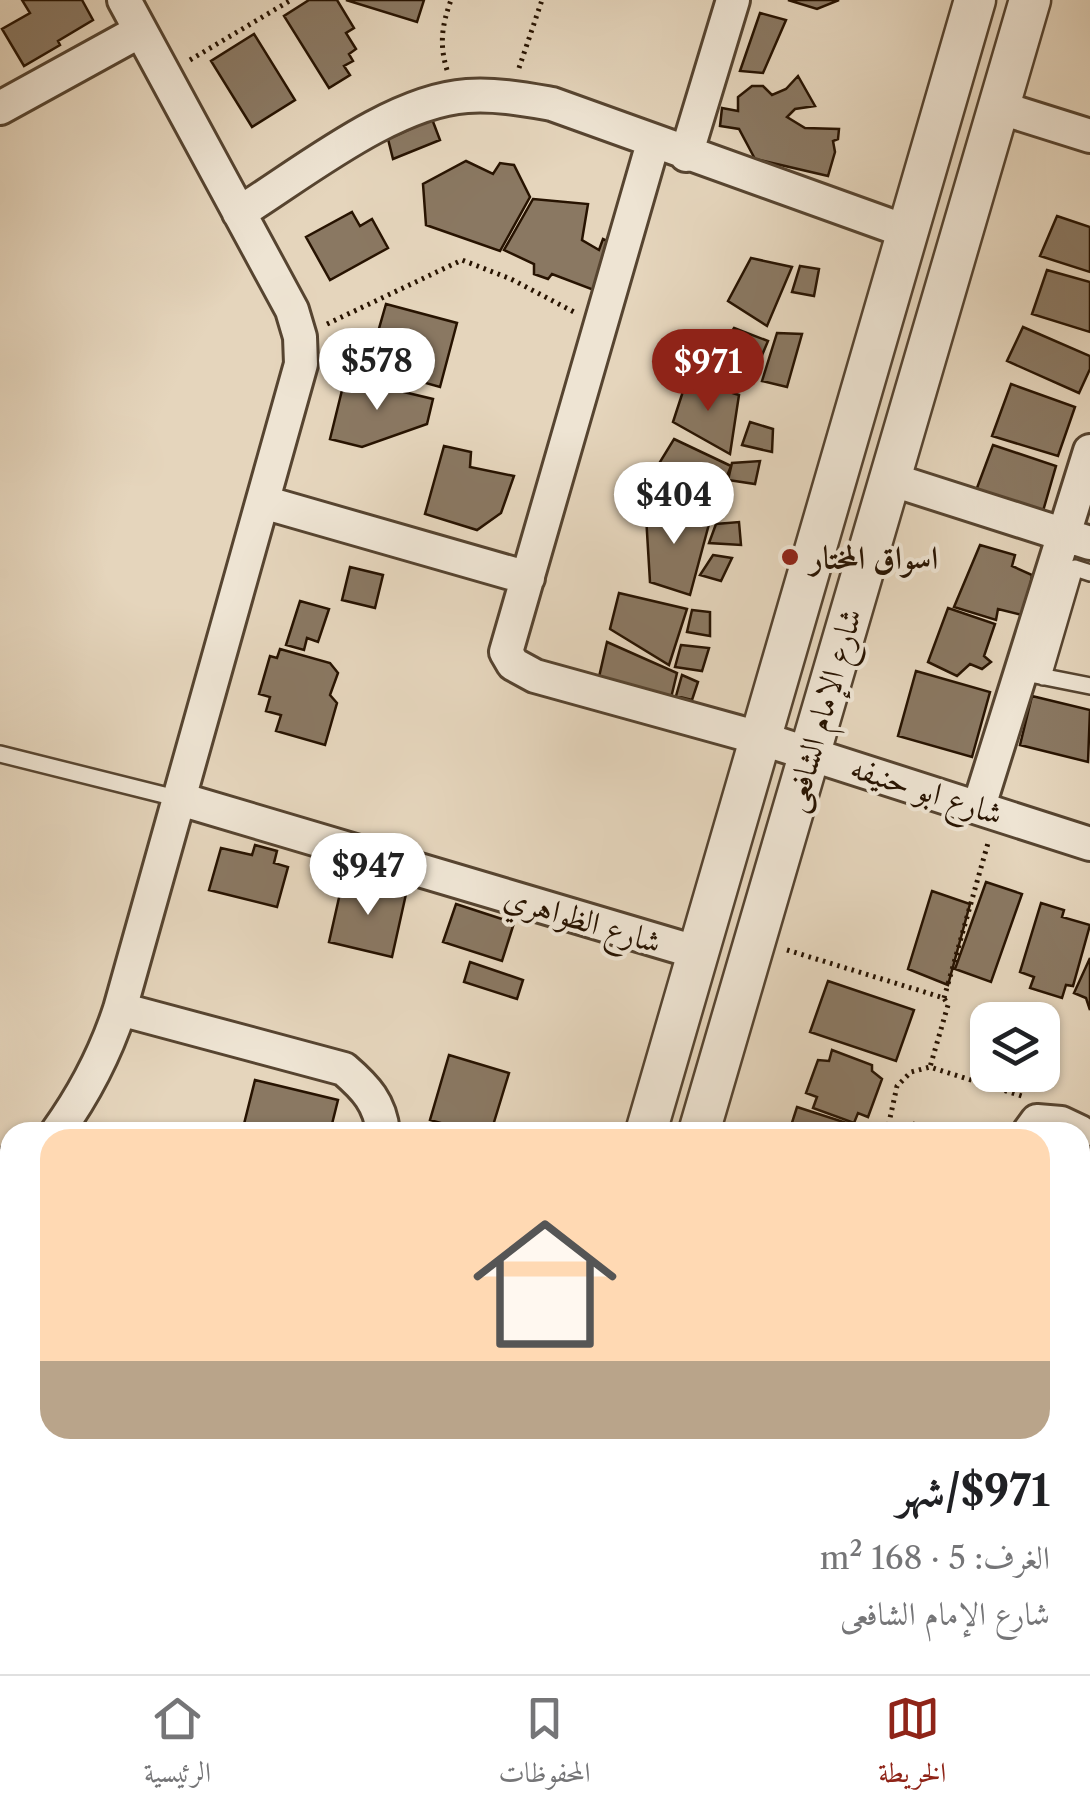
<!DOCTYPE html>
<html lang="ar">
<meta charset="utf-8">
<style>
:root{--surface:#fff;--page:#f2f2f2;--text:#202124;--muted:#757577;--line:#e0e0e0;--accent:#8f2418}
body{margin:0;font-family:"Libre Caslon Text",Amiri,serif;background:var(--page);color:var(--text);direction:rtl;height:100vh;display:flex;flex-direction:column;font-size:38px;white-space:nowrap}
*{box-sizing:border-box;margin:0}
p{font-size:32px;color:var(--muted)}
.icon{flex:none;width:55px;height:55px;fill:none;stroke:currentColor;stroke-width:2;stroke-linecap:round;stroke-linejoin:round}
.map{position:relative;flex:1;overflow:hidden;direction:ltr}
.side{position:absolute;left:0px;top:1122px;width:1090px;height:552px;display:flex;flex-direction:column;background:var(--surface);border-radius:30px 30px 0 0;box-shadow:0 2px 8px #0004;direction:rtl}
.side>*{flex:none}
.fabs{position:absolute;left:970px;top:1002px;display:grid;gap:20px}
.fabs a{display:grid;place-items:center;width:90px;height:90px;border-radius:20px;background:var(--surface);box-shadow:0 2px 8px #0004;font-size:50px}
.price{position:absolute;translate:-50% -85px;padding:0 22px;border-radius:35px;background:#fff;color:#222;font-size:32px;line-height:65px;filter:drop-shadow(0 2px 5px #0008)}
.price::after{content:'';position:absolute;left:50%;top:60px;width:30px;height:22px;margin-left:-15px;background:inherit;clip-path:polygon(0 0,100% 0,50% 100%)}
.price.active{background:var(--accent);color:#fff}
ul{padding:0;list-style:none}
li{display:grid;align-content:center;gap:20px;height:530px;padding:0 40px}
li span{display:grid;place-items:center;height:310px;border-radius:30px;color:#555}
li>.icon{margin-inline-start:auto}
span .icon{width:180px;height:180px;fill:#fffc;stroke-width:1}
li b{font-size:42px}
.dock{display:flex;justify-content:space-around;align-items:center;height:140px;border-top:2px solid var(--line);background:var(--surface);font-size:28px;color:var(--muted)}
.dock a{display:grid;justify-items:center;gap:5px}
.dock .active{color:var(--accent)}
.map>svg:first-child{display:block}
</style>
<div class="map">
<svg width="1090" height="1674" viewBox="0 0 1090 1674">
<rect width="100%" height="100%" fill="#e5d5bc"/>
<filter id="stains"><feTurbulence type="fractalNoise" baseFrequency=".002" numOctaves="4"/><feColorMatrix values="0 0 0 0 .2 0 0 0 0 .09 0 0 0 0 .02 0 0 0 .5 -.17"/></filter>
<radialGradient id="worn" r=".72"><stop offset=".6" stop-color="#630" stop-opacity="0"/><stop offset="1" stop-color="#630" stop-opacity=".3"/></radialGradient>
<path fill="#8a7862" stroke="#271301" stroke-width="2.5" d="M22,0h60l11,20 -35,21 2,4 -36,21 -22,-37 28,-16z
M309,0h28l17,28 -8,5 10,16 -7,5 4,7 -9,5 6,9 -21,13 -45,-72z
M346,0h78l-7,22z
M788,0h51l-22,9z
M760,13l26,7 -23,53 -23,-2z
M254,34l41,66 -43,27 -41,-66z
M798,76l17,30 -20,3 -8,8 18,11 34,1 -1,10 -5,2 2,11 -7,24 -73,-17 -16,-30 -19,-3 2,-18 16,3v-14l14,-11h11l9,9 14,-6z
M432,119l8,21 -47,19 -5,-20z
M466,161l27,13 7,-11 14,2 16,32 -30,54 -74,-26 -3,-41z
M533,199l55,5 -6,36 17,10 4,-11 17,8 -21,45 -47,-18 -4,5 -14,-5v-10l-30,-14z
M352,212l8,14 12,-7 16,29 -58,32 -24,-43z
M1057,216l33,11v45l-50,-16z
M751,258l41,9 -25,59 -39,-25z
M800,266l19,3 -5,27 -22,-4z
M1047,270l43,12v50l-58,-18z
M386,304l71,19 -17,64 -72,-20z
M1023,327l67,29v13l-11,24 -72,-32z
M734,328l34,13 -19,45 -33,-29z
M777,333l25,1 -15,53 -25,-6z
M345,378l88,21 -6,25 -65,23 -32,-8z
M687,379l52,16 -9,59 -57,-32z
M1011,384l64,23 -17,49 -66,-20z
M750,422l23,7 -1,23 -30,-7z
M674,439l57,27 -13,33 -66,-24z
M993,445l63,21 -15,52 -67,-22z
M444,446l27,6 -1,15 44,9 -13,37 -24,17 -52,-16z
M760,461l-5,23 -27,-4 4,-17z
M645,499l64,25 -19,71 -40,-13z
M739,522l2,23 -32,-2 7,-19z
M980,545l35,10 -3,11 20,9 -4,25 2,17 -32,-8 -2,11 -42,-13z
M713,555l19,3 -11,23 -21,-6z
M350,567l33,8 -8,33 -33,-8z
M619,593l68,16 -18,56 -59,-36z
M300,601l29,8 -11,33 -11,-4 -3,12 -18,-5z
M948,608l47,16 -11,32 7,6 -9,7 -12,-5 -13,12 -29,-14z
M692,610l18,2v24l-23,-4z
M607,642l70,31 -6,25 -72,-21z
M681,645l28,3 -7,23 -27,-4z
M280,649l50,14 8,10 -8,22 7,8 -12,42 -49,-14 5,-16 -15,-4 4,-14 -11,-3 11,-38 7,2z
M916,671l74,21 -18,65 -74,-21z
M682,675l16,7 -6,18 -16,-4z
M1032,696l58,14 -2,52 -68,-17z
M255,845l22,6 -3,12 14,4 -11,40 -68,-17 12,-42 31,7z
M343,880l63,14 -14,63 -63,-15z
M986,882l36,12 -31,88 -36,-13z
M932,891l38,13 -22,81 -40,-16z
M1041,903l23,7 -2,7 28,8 -17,61 -7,-1 -4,13 -32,-10 4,-11 -14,-5z
M456,904l58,19 -12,38 -59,-19z
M1090,958v52l-4,-12 -12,-5z
M470,962l53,18 -6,19 -53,-17z
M828,981l86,29 -18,51 -86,-29z
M832,1050l40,15v6l10,8 -14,38 -10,-4 -4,10 -41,-15 4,-11 -11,-4 12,-33 11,1z
M449,1055l60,18 -18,59h-19l-42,-12z
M255,1080l83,20 -8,32h-88z
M797,1107l59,19 -2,6h-65z
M914,1123l32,9h-35z
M1080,1185l10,7 -3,58 -7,-1z
M10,1219v40l-10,-16v-17z
M10,1436v59l-10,6v-59z
M1080,1501l10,2v57l-4,12 -6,-1z
M45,1665l24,4 2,5h-38z
M625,1665h84l-3,9h-61l-21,-6z
M778,1665h68l-2,9h-54l-13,-3z"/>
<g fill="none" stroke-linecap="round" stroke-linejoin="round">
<g stroke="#564430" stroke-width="20">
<path id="service" d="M1035,675l55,11
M1043,677l32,-109 15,5
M0,754l180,45"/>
</g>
<g stroke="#564430" stroke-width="38">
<path id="minor" d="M998,107l92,29
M0,108l140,-77
M653,143l-147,509 7,12 22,12 228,63 327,105
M686,155l47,-155
M239,213c64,-40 153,-112 228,-117 29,-2 56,3 85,8l356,128
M890,479l200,64
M263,502l265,76
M180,799l519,154
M979,806l111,-355
M120,1009l224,60c22,19 36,34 39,63
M57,1132c28,-39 48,-77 63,-123l181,-645 -1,-27 -8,-27 -168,-310
M1029,1132l8,-11 24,2 19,9
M0,1168l10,-6
M0,1344l10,18
M1080,1603l10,3
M736,1674l3,-9"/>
</g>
<g stroke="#564430" stroke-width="45">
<path id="tertiary" d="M646,1132l329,-1132
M699,1132l331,-1132
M488,1674l3,-9
M543,1674l3,-9"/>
</g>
<path stroke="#271301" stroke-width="5" stroke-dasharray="2.5 5" stroke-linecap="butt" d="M190,60l101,-60
M519,68l23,-68
M447,70c-8,-26 -5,-45 4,-70
M327,324l135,-64 49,19 63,33
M787,950l157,48 4,7 -18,62
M944,998l44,-155
M887,1132l10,-46 14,-14 19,-5 95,30
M0,1575l3,3
M310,1665l30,9
M243,1674l9,-9
M885,1674l3,-9"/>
<use href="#service" stroke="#eee4d3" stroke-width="15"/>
<use href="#minor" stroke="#eee4d3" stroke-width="32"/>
<use href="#tertiary" stroke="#eee4d3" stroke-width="40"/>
</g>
<circle fill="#8f2418" stroke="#eee4d3" stroke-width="4" cx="790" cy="557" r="10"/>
<g text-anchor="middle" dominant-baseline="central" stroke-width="8" stroke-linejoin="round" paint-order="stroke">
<g font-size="32" font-weight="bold" fill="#271301" stroke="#eee4d3" text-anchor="start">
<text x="810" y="557">اسواق المختار</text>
</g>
<g font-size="32" fill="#271301" stroke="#eee4d3">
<text transform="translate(822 710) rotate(-74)">شارع الإمام الشافعى</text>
<text transform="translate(927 790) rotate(18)">شارع ابو حنيفه</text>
<text transform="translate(583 919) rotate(17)">شارع الظواهري</text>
</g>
</g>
<rect width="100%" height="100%" filter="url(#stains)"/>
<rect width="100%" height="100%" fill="url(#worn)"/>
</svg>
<div class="fabs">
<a><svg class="icon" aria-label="layers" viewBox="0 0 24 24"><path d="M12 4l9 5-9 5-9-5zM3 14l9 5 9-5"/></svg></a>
</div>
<b class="price" style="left:377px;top:413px">$578</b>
<b class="price active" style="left:708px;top:414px">$971</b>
<b class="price" style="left:674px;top:547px">$404</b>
<b class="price" style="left:368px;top:918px">$947</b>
<section class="side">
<ul>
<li><span style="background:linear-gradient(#ffd9b3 75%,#b9a48a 0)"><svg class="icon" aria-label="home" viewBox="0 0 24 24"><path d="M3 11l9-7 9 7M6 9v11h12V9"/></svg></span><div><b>$971/شهر</b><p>الغرف: 5 · 168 m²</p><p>شارع الإمام الشافعى</p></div></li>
</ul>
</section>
</div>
<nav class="dock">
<a class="active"><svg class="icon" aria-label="map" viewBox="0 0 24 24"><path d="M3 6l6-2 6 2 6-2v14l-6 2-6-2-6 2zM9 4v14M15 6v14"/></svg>الخريطة</a>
<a><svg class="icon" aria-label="saved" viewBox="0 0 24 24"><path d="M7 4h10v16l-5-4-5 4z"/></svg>المحفوظات</a>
<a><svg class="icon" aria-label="home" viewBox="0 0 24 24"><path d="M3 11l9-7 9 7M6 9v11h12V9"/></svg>الرئيسية</a>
</nav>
